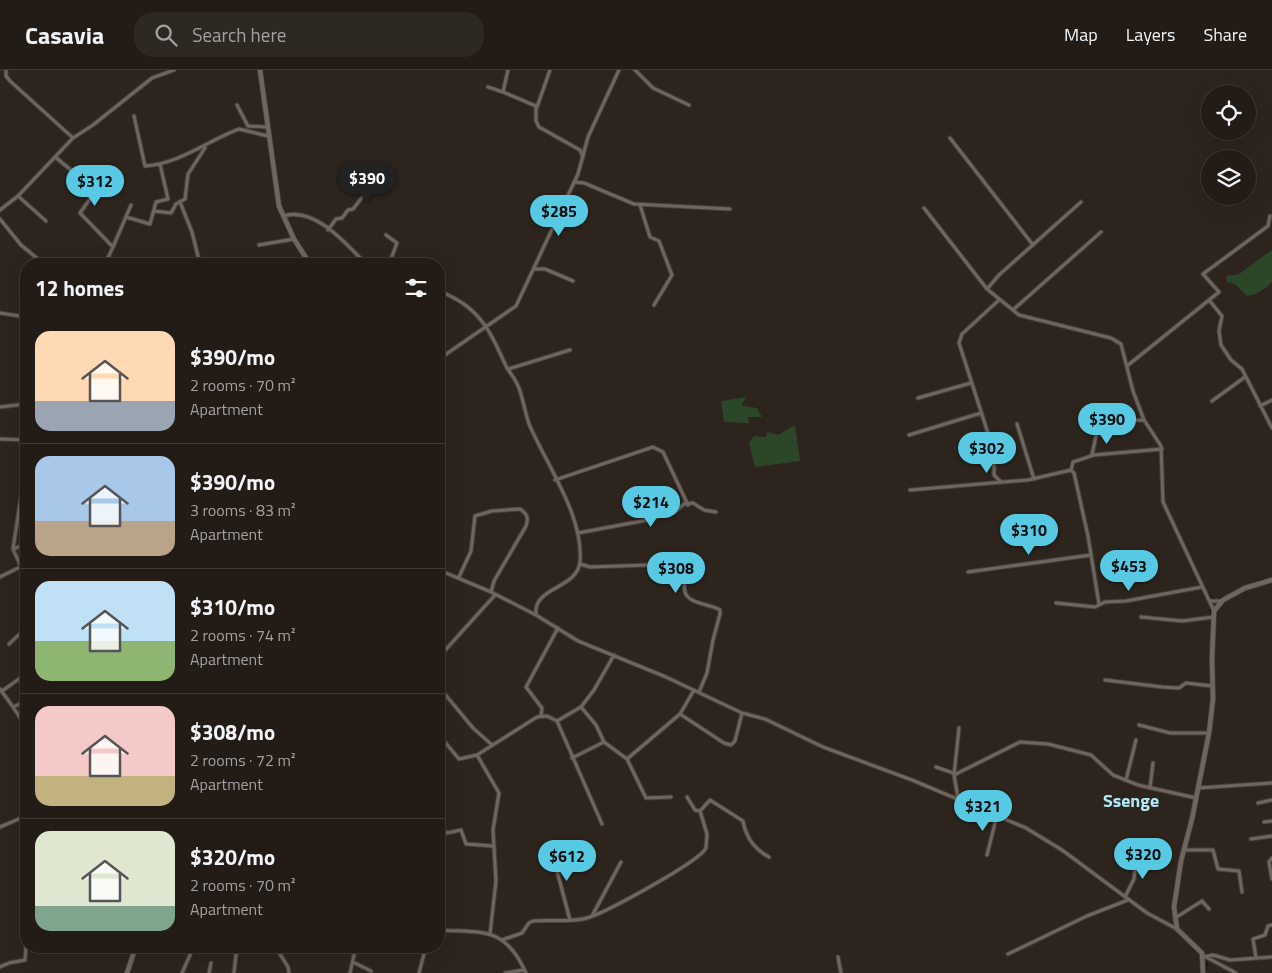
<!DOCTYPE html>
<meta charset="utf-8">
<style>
:root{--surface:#221b16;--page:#2e2823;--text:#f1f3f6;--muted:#a2a1a1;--line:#3f3935;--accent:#58c9e3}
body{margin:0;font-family:"Titillium Web",sans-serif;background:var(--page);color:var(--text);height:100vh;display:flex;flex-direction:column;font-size:19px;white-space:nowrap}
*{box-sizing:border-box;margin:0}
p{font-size:16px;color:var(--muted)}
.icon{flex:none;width:28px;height:28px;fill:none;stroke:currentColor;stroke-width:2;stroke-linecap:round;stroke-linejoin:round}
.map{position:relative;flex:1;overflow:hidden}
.panel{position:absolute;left:20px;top:188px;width:425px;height:695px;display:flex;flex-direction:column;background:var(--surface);border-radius:20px;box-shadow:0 5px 20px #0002,0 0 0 1px var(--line)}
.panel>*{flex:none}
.fabs{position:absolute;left:1201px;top:15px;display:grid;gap:10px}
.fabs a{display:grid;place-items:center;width:55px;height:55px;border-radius:50%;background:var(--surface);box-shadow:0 5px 20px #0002,0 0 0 1px var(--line);font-size:25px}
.price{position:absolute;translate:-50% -42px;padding:0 11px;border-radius:18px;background:var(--accent);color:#111;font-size:16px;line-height:32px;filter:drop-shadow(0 1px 2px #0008)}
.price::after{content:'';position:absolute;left:50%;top:30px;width:15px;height:11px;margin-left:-8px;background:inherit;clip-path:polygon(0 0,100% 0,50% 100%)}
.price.selected{background:#222;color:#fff}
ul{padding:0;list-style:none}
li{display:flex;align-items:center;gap:15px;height:125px;padding:0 15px}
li+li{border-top:1px solid var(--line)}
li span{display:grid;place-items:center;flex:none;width:140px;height:100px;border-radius:15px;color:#555}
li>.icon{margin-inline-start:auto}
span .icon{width:60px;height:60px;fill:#fffc;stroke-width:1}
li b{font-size:21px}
h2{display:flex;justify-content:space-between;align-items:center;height:60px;padding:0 15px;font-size:21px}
header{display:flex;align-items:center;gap:30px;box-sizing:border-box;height:70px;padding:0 25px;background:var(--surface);border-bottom:1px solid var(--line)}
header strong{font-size:24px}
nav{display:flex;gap:28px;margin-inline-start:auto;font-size:18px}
.search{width:350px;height:45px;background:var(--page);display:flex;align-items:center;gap:12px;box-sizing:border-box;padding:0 18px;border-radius:20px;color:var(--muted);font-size:19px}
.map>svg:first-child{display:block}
</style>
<header>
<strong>Casavia</strong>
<div class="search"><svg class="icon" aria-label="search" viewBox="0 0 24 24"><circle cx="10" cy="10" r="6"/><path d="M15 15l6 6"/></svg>Search here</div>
<nav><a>Map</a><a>Layers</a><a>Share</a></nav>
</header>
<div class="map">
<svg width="1272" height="903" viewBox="0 0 1272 903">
<rect width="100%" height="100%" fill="#2d241e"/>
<path fill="#2c4727" d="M1272,180v32c-6,7 -16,13 -25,14l-12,-12 -8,-2 -1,-6 13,-2z
M747,327l-5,6 1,3 14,2 5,9h-15l3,6 -26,-1 -3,-21z
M795,355l5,36 -45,6 -6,-24 5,-7 11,1 3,-5 10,3z"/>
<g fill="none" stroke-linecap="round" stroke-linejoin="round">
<path stroke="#001015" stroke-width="1" d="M1267,509l5,-1
M1252,513l13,-4
M1245,516l4,-2
M1230,523l11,-5
M1208,524l8,6 13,-6
M1211,537v9
M1216,551v-3
M1211,566v-17
M1210,587l1,-17
M1205,903l3,-13"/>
<g stroke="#463f3a" stroke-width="5">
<path id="street" d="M6,0v6l4,5 63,57
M508,0l-5,22 33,14v15l3,6 41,23 3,7
M635,0l18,18 36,17
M488,17l15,5
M237,35l11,21 18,1
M537,37l13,-37
M134,46l11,50c34,-2 64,-26 94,-37l29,7
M950,68l83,107
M55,87l37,30v9l-12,17 33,34 -8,17
M574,112l10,1 50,21 96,5
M18,126l28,25
M180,132l12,30 8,32
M1081,132l-82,73 -12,14 32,26 92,23 10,6 12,47 11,29 17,26 2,56 51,109
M640,135l10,32 9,4 13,34 -18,30
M924,138l63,81
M0,140l18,-14 55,-58 20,-13 59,-47 22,-8
M154,141l17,2 5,-9 9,-5 3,-25 17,-26
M283,146c32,-10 63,28 83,48
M126,147l24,7 6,-22 12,-3 -8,-35
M0,149l21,26 23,19
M328,160l8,-11 6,-1 6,-8 5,-1 22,-28 -3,-2
M386,165l11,8 -8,21
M259,175l35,-6
M113,177l18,-42
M534,199h11l28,12
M439,221c20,8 35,18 47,36 9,13 14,27 21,41 4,6 9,12 12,20 4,11 6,24 10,36 18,42 55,92 51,138 -3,27 -47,25 -44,52
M999,230l-37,34 -3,9 35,109v23l6,6
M1209,230l13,16 -3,15 2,14 10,15 11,9 30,59
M1014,239l87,-77
M0,243l26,4
M439,289l77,-53 62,-132 10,-37 31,-67
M1127,296l92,-74 -16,-18 65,-48 2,-10
M508,299l62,-19
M918,328l53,-15
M1212,331l33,-24
M1260,336l12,-6
M0,337l26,-3
M1017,354l17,55
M909,365l72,-22
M0,369l26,1
M1092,385l7,-34 45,-1
M26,394l-13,85 13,29
M555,410l98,-33 10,5 25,53
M910,420l118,-10 43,-10
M578,463l64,-12 33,-9 9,-8 9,-1 11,7 12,2
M13,479l13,-5
M580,494l10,3 58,-2h29l6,2c3,8 0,17 2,25 3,12 26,12 35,18v4l-7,26 -6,33 -8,19
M439,500l52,22 45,23 42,26 88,36 76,36 23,6 58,28 89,33 114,48 36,22 85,63 30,16
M968,502l123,-17
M0,507l20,-10
M459,507l12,-26 4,-35 17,-5 28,-2c7,5 9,8 6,17l-32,55 -3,11
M1211,531h10
M1056,533l39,4 10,-5 21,-1 76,-14
M1099,534l-11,-68 -14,-63 -3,-3 2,-8 21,-7 68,-6
M1141,547l41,4 32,-4
M9,574l17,-16
M439,587l56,-62
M1105,610l57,7 17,1 7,-5 26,3
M439,617l34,41 18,16
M0,619l13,18 13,-6
M2,621l24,-17
M13,637l13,20
M581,637l15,18 8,17 23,17 19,39 25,-1
M680,644l44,29 7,2 4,-4 7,-28
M541,646l1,-8 -16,-21 32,-59
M557,651l24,-14 13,-17 20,-35
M1139,655l31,8h39
M439,665l20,24 18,-4 22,38 -6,37 3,51 -6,53
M477,685l60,-38 10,-1 10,5 45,103
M572,688l32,-16
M627,689l53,-45 14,-24
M936,697l20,7 64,-32 28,2 43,11 22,20 25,10 58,13
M1126,710l10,-40
M1150,718l3,-25
M1198,718l74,-5
M687,727l8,13 5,1
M958,728l-4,-23 5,-47
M1258,733l14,-3
M1264,752l8,-1
M0,757l26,-11
M439,757l8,6 14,-3 5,14 27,2
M1251,769l21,-3
M1184,780h29l5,19 21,2 3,21
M987,785l10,-40
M1272,788l-3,4 3,17
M1125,827l9,-18 3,-24
M592,846l29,-54
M1175,848l27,-17 7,8
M570,850l-13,-49 5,-10 15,-15
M439,860c44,3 66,-4 87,43
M502,870l20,-7 7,-10 4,-2c17,-2 37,2 54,-3 18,-5 112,-56 119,-70l1,-14 -7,-23 10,-11 33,21c3,17 11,28 26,36
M275,876l13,21 1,6
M1008,884l79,-38 41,-16
M838,887l3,16
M1203,887l10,-2 17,5 42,-3
M1206,887l30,16
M1256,888l-3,-19 12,-4 3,-9 4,-1
M353,892l18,9
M0,897l9,-4 16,-3 1,-14
M182,903l12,-27
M209,903l2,-10
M234,903l3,-27
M350,903l6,-27
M419,903l7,-27
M505,903l19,-3"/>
</g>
<g stroke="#463f3a" stroke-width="6">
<path id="secondary" d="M260,0l19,136 15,33 16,25
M127,903l9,-27
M1203,903l-1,-20 -25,-24 -3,-22 7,-46 11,-42 17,-86 4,-34 -1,-40 2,-48 9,-11 22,-12 27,-8"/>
</g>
<use href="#street" stroke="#6f655e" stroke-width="3"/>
<use href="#secondary" stroke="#6f655e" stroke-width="4.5"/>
</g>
<g text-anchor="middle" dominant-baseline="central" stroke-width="4.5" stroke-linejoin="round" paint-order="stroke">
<g font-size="18" font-weight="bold" fill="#b1e9f7" stroke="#2d241e">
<text x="1131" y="730">Ssenge</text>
</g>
</g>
</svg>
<div class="fabs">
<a><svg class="icon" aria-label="locate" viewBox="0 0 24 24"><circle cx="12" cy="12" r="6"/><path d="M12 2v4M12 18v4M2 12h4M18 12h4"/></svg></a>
<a><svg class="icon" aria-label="layers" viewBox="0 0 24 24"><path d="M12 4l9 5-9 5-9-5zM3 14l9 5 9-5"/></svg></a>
</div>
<b class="price selected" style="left:367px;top:134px">$390</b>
<b class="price" style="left:95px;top:137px">$312</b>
<b class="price" style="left:559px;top:167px">$285</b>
<b class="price" style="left:1107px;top:375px">$390</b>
<b class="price" style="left:987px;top:404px">$302</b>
<b class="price" style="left:651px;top:458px">$214</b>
<b class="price" style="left:1029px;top:486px">$310</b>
<b class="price" style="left:1129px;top:522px">$453</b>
<b class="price" style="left:676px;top:524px">$308</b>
<b class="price" style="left:983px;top:762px">$321</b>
<b class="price" style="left:1143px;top:810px">$320</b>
<b class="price" style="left:567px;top:812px">$612</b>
<section class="panel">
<h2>12 homes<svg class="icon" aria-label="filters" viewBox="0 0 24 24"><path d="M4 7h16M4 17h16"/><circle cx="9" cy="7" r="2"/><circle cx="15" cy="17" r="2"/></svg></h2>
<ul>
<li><span style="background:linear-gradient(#ffd9b3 70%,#9aa5b1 0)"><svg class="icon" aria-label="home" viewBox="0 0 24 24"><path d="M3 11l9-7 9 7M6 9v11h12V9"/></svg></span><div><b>$390/mo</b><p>2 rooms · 70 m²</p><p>Apartment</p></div></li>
<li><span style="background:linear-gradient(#a9c7e8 65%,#b9a48a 0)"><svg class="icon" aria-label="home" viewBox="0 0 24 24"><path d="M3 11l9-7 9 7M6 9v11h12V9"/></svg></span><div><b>$390/mo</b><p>3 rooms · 83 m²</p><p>Apartment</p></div></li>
<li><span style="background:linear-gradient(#bfe0f5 60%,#8fb573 0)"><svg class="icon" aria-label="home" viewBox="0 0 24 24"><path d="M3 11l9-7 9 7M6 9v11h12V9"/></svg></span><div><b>$310/mo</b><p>2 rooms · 74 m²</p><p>Apartment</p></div></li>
<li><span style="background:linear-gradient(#f6c9c9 70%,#c2b280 0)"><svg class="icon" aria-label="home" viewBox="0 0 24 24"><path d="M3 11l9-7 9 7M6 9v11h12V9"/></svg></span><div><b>$308/mo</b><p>2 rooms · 72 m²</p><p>Apartment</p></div></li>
<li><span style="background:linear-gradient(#dfe7d0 75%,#7fa58c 0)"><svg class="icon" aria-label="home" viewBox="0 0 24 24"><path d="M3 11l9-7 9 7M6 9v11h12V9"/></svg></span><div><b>$320/mo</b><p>2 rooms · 70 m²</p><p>Apartment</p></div></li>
</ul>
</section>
</div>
